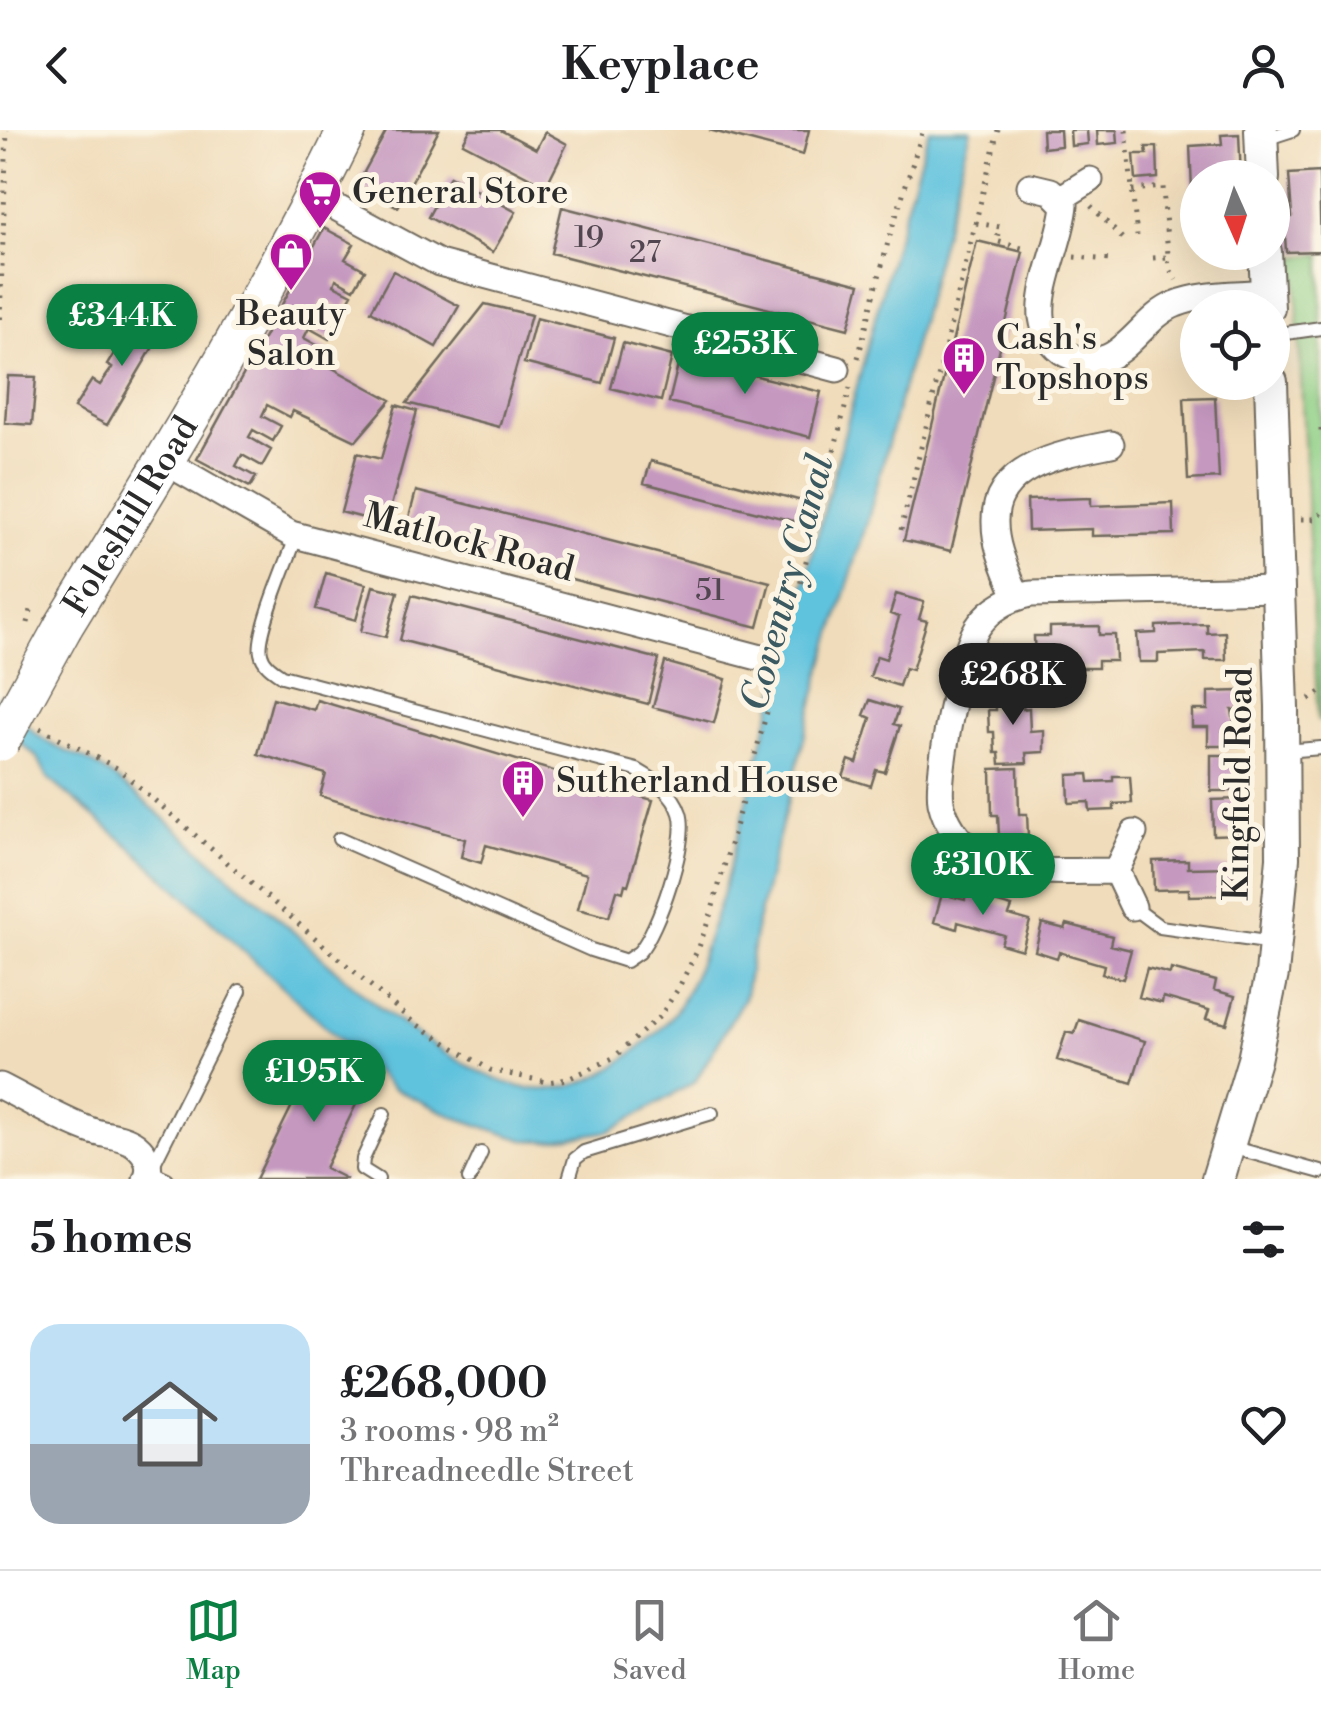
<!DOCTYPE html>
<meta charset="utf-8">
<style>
:root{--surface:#fff;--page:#f2f2f2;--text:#202124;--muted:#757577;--line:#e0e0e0;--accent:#0b8043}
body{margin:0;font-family:"Libre Bodoni",serif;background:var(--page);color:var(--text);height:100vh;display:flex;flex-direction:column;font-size:38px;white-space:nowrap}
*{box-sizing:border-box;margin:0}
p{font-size:32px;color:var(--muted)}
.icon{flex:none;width:55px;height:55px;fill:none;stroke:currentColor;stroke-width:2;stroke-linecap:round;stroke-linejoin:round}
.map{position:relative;height:1049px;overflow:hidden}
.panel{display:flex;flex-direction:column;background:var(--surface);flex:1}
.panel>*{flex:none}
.needle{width:65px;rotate:177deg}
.fabs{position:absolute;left:1180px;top:30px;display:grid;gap:20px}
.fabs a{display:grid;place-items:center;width:110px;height:110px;border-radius:50%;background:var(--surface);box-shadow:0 10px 40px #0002;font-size:50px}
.price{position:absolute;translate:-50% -85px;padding:0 22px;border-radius:35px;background:var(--accent);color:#fff;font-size:32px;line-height:65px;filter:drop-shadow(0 2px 5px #0008)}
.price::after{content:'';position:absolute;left:50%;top:60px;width:30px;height:22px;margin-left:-15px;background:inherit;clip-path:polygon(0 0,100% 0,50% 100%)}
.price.on{background:#222;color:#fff}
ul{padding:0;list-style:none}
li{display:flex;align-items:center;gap:30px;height:250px;padding:0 30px}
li+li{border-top:2px solid var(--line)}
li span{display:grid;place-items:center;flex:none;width:280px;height:200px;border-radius:30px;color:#555}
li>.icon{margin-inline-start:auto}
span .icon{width:120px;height:120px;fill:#fffc;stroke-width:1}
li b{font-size:42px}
h2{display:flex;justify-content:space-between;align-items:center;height:120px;padding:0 30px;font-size:42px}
header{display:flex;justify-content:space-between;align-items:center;height:130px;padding:0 30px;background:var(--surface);font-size:45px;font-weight:700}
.menu{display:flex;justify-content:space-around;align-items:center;height:140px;border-top:2px solid var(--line);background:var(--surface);font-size:28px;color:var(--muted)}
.menu a{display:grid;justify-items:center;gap:5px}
.menu .on{color:var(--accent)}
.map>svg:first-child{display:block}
</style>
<header><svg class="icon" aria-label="back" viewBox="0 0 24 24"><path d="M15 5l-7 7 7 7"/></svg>Keyplace<svg class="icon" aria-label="person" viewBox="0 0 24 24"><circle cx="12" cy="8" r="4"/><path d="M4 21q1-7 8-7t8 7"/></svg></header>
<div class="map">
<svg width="1321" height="1049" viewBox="0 0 1321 1049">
<rect width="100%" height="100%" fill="#fcf5e5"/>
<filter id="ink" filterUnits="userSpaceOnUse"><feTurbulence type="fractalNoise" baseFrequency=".01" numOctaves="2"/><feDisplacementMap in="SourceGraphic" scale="20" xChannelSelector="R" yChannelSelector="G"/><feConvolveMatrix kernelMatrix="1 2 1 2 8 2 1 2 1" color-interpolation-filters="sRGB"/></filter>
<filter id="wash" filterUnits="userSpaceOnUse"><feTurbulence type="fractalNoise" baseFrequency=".0048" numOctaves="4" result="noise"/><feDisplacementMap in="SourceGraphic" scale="40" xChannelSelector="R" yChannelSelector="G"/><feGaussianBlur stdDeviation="2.25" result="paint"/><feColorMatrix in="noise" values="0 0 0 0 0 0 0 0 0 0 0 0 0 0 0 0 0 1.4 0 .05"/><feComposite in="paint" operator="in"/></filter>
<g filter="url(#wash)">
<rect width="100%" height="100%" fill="#f0dcba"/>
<path fill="#8ecf86" stroke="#5c7d58" stroke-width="2.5" d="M1321,124v467h-3l-23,-464z"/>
<path fill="#60c3de" stroke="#467784" stroke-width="2.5" d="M929,0h42l-103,389 -48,157 -63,246 -12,74 -50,86 -85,49 -62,10 -24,-1 -22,-7 -45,-15 -65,-30 -260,-240 -84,-70 -10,-20 -38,-33v-29c14,14 27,32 43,43 16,12 38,16 54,27 50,33 95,78 141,117 75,62 138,134 225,180 20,11 41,21 63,25 36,6 72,-8 99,-29 18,-15 37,-28 50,-47 22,-33 32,-75 46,-113l171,-645z"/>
<g id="blocks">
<path fill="#c598c0" d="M387,0h52l-41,77 -41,-22z
M470,0h30l36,19 9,-17 22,12 -21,42 -83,-43z
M709,0h100l-6,25z
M1042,0h18l1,16 -18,2z
M1070,0h17l1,14 -17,2z
M1097,0h20l1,13 -20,2z
M1239,4l2,44h-43v11h-6l-2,-43 32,-2 -1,-9z
M1146,17h11l1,31 -22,2 -2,-26h13z
M1319,42l2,79 -35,1 -2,-34 8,-1 -3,-43z
M450,46l66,36 -23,40 -65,-35z
M562,77l298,77 -12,45 -297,-76z
M324,98l30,16 -9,15 20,11 -11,19 -18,-10 -2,6 18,9 -9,16 -20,-10 -5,10 16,9 -4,8h6l-7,12 -20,-11 -5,10 27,15 -6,11 66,36 -35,41 -63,-30 -3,6 -23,-12 -5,11 19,10 -8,15 -20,-11 -4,7 22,13 -9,16 -20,-11 -6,11 20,11 -6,10 -53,-28z
M977,111l46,11 -72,299 -47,-11z
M393,141l66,35 -23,41 -65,-36z
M485,174l46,11 -32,112 -92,-24z
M141,179l25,16 -59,100 -33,-17 18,-28 8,5 12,-17 -5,-3z
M536,188l78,20 -12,45 -78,-20z
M623,213l49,13 -11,45 -50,-13z
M680,227l141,35 -11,45 -141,-35z
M8,246l28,1 -4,48 -27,-2z
M1215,267l4,81 -31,2 -4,-82z
M396,275l21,6 -31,113 -45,-12 16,-59 24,6z
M651,331l151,40 -5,21 -153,-39z
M416,361l354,91 -12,45 -354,-91z
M1091,368v8l82,-3 1,31 -82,2v-7l-64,2 -1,-31z
M326,443l40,11 -10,36 -40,-11z
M373,456l25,6 -12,45 -25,-6z
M896,464l28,8 -5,17 8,2 -15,49 -7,-2 -6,18 -29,-9 7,-21 9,3 7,-22 6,-20 -9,-3z
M412,465l247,64 -11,45 -248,-64z
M1207,494v9l18,-1 1,28h-21v-8l-47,2v8h-19l-2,-28 19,-1v-7z
M1099,496v9h16l1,26h-18v7h-23v-12l-22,1v6l-18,1 -1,-28h16v-9z
M665,532l61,17 -12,44 -61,-16z
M1022,559l1,20 6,-1 1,23 14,-1v22l-18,1 1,10 -27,1 -1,-11h-4l-1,-21h-5l-1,-22h8l-1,-20z
M1239,561v19h-7l6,36h-30v-19h-16v-17h16v-18z
M273,568l41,12 3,-10 283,85 6,-21 9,3 -6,21 44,12 -25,85 -3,-1 -2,8 -6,-2 -8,27 -31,-8 9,-35 -101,-29 -5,18 -20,-6 4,-18 -145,-43 6,-22 -68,-20z
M870,570l29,9 -5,15 6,2 -15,46 -9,-2 -5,16 -28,-9 6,-17 8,3 14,-45 -7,-3z
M1211,625h27v36h-27z
M1018,638l1,46h8l1,22h-29l-1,-21h-6l-1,-46z
M1088,644l1,8 24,-1v-5h17l2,27 -18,1v6l-24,1 -1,-9 -20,1 -1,-28z
M1239,669l1,35 -27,1 -1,-35z
M1188,730v8l45,-1v28l-44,1v-7l-35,1 -1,-29z
M942,764l23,6 1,-6 46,13 -3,8 21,6 -8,29 -21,-6 3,-9 -46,-13 -1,7 -23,-7z
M1042,793l23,6 2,-5 45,12 -2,9 21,5 -8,29 -21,-5 2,-9 -45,-13 -2,6 -22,-7z
M1147,838l23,6 1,-5 45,12 -2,9 21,6 -8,28 -21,-5 3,-9 -46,-13 -1,6 -23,-6z
M1079,890l66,21 -13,42 -75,-23 9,-28 8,2z
M316,927l51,25 -42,86 22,11h-91z"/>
</g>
</g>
<g filter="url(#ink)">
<use href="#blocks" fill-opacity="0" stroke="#70695d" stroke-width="2.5"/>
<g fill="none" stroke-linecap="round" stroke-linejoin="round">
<g stroke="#70695d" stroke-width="16">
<path id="service" d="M1262,10l31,-10
M1272,205l49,-7
M297,405c-8,23 -41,98 -36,118 2,11 12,17 21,23l355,94c19,11 36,22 43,43 9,27 -22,118 -41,139 -1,1 -12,8 -13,9l-35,-11 -252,-111
M1286,621l35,-3
M1133,777l27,20 113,16
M1231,1017l90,25
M167,1049l-17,-8 90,-180
M378,1049l-16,-10 1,-10 21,-45
M469,1049l12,-26
M569,1049l6,-20 9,-7 128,-39"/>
</g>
<g stroke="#70695d" stroke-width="29">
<path id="minor" d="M1030,56l21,5 14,14c-3,35 -26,78 -23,112 2,15 11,30 24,37 54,27 70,-35 110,-50 27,-11 61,-9 90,-12
M315,66l124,67 398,106
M1061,68l29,-18
M164,331l127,73 478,126
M1017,467c-9,-24 -22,-48 -22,-74 -2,-59 72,-70 116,-79
M1116,741c-44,-1 -105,8 -142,-19 -16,-11 -29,-31 -33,-50 -5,-30 20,-155 39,-178 13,-17 31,-26 51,-30l248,-5
M1133,777l-17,-36 18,-38
M0,956c30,15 60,34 92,45 14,5 31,4 44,14 11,9 16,22 10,34"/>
</g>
<g stroke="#70695d" stroke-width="36">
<path id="tertiary" d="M1261,0l2,48
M1265,122l3,56
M1218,1049l36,-119 18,-86 11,-116 -1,-151 -11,-325"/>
</g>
<g stroke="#70695d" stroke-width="41">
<g id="secondary">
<path id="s1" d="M63,497c100,-163 201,-326 284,-497"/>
</g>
</g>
<path stroke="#70695d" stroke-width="5" stroke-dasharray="2.5 8" stroke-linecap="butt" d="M1126,0l11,106
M1132,60l31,-3 6,82 7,11
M1091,76l31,32
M976,93l24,4 -4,14 33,9
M1074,127l37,3
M1153,128l15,-1
M0,189l7,-189
M858,228l30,-116 35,-112
M1321,299v6
M1301,389h15l5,-6
M901,400l97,-400
M28,493l3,-13
M785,514l65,-256
M1309,569l12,-7
M40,598l77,40 296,254 77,48 57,12 21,-3 45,-21 47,-42 18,-27 21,-42 13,-37 63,-227"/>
<use href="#service" stroke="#fff" stroke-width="12"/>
<use href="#minor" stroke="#fff" stroke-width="25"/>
<use href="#tertiary" stroke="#fff" stroke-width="32"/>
<use href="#secondary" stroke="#fff" stroke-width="38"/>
<g stroke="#70695d" stroke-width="41" stroke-linecap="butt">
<path id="secondary-bridge" d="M0,612l63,-115"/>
</g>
<use href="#secondary-bridge" stroke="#fff" stroke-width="38"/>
</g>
</g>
<defs>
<g id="supermarket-pin" transform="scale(2.25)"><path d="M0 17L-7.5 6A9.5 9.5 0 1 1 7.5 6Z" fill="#b5179e" stroke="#fcf5e5"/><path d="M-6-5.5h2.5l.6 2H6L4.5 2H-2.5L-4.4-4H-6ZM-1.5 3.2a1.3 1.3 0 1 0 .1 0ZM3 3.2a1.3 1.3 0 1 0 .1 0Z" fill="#fff"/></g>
<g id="shop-pin" transform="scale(2.25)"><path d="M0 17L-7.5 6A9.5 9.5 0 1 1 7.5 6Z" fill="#b5179e" stroke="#fcf5e5"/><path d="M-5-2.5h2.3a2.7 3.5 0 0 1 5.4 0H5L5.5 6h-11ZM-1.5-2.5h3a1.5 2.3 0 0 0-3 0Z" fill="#fff"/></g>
<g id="building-pin" transform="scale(2.25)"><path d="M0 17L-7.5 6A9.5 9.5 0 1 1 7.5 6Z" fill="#b5179e" stroke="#fcf5e5"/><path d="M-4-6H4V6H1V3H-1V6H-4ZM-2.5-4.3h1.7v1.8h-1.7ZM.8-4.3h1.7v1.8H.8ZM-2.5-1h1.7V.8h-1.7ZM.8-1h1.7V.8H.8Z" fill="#fff"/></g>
</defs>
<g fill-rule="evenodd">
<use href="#supermarket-pin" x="320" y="62"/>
<use href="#shop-pin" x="291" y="124"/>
<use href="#building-pin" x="964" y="228"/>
<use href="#building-pin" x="523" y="651"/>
</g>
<g text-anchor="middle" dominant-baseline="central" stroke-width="10" stroke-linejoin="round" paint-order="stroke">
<g font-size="30" fill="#524650">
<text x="589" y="108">19</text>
<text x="645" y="123">27</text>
<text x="710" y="461">51</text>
</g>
<g font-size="35" fill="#2b2b2b" stroke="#fcf5e5" text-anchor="start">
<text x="352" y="62">General Store</text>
<text x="291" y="184" text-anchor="middle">Beauty<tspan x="291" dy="40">Salon</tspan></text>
<text x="996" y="208">Cash's<tspan x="996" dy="40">Topshops</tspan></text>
<text x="556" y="651">Sutherland House</text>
</g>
<g font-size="35" fill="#2b2b2b" stroke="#fcf5e5">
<text stroke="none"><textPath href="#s1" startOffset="130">Foleshill Road</textPath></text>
<text transform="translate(469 413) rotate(15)">Matlock Road</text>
<text transform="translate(1239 654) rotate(-89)">Kingfield Road</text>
</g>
<g font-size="38" font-style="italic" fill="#3b5961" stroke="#fcf5e5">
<text transform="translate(788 453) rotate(-75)">Coventry Canal</text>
</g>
</g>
</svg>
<div class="fabs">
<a><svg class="needle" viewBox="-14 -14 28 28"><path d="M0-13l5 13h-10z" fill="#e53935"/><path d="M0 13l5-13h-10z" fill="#757577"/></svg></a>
<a><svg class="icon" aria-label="locate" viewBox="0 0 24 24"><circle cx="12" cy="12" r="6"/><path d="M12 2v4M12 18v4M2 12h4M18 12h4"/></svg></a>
</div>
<b class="price" style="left:122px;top:239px">£344K</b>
<b class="price" style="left:745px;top:267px">£253K</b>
<b class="price on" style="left:1013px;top:598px">£268K</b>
<b class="price" style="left:983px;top:788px">£310K</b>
<b class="price" style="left:314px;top:995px">£195K</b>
</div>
<section class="panel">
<h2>5 homes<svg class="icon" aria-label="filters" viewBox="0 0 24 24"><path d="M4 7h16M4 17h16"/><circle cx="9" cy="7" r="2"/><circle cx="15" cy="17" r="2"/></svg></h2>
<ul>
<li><span style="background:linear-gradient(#bfe0f5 60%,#9aa5b1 0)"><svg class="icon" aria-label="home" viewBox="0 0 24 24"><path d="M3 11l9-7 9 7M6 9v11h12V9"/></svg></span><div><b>£268,000</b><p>3 rooms · 98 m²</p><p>Threadneedle Street</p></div><svg class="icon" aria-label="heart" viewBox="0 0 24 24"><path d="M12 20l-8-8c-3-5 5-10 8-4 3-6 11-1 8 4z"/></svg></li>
</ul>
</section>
<nav class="menu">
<a class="on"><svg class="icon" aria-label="map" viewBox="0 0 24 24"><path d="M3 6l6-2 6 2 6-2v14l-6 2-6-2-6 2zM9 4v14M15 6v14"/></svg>Map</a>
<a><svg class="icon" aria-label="saved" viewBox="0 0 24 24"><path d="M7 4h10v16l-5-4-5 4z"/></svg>Saved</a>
<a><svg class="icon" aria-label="home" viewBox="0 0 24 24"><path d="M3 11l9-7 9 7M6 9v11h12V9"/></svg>Home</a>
</nav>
